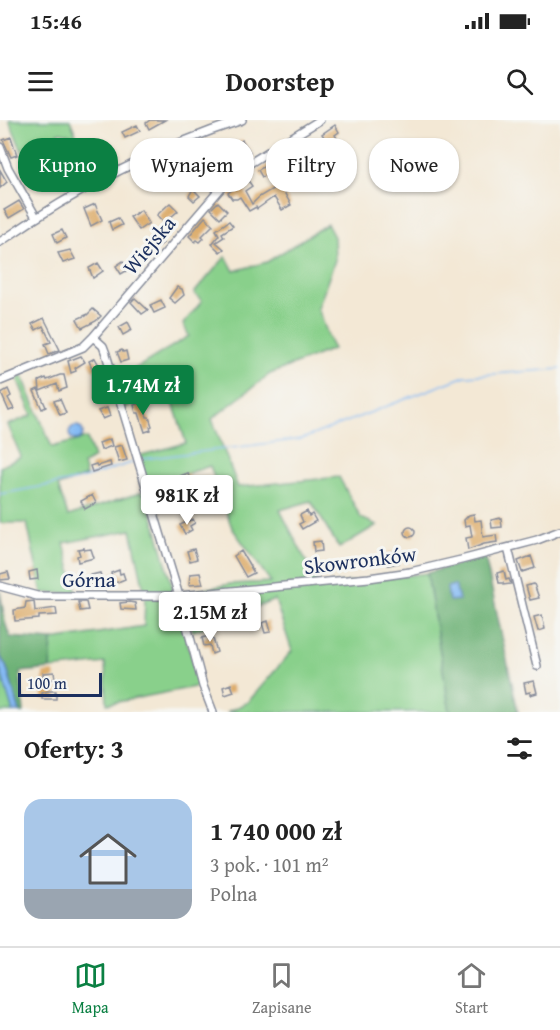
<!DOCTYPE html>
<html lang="pl">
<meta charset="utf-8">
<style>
:root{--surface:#fff;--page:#f6f6f6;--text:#222;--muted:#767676;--line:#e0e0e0;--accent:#0b8043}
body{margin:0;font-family:"Gentium Book Plus",serif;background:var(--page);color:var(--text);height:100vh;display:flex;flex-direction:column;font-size:22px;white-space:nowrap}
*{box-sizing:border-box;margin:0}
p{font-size:20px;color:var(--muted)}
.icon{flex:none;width:33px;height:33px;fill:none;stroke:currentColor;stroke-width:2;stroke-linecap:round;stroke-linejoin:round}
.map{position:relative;height:592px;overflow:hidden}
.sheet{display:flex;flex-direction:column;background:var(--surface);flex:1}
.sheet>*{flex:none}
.banner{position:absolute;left:18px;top:18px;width:525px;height:54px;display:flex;gap:12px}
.scale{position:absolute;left:18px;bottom:15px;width:84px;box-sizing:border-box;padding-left:6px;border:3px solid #1b2f5e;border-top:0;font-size:16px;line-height:21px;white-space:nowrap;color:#1b2f5e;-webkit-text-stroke:4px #f6f6f2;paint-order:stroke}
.price{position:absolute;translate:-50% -51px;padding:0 14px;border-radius:6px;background:#fff;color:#222;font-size:20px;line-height:39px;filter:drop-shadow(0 2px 3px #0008)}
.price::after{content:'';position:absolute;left:50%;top:36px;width:18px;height:14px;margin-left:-9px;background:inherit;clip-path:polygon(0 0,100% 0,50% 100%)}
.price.active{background:var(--accent);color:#fff}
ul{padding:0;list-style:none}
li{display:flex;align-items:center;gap:18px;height:150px;padding:0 24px}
li span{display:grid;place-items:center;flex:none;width:168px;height:120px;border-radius:18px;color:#555}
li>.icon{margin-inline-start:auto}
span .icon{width:72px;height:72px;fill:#fffc;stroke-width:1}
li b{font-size:26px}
h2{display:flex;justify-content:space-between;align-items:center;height:72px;padding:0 24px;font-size:26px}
.tag{padding:0 21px;border-radius:24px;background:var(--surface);box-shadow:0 2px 4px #0004;font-size:21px;line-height:54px}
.tag.active{background:var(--accent);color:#fff}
.status{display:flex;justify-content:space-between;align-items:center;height:42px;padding:0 30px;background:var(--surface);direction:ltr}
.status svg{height:16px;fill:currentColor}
header{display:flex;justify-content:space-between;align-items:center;height:78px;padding:0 24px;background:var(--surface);font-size:27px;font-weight:700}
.dock{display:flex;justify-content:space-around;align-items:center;height:84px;border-top:2px solid var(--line);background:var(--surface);font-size:16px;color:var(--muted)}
.dock a{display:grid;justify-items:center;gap:3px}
.dock .active{color:var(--accent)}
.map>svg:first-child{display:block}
</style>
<div class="status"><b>15:46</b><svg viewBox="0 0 49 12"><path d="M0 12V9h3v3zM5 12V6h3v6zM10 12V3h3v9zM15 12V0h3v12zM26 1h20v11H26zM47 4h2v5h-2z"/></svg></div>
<header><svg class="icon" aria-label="menu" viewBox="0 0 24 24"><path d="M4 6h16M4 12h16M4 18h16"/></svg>Doorstep<svg class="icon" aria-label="search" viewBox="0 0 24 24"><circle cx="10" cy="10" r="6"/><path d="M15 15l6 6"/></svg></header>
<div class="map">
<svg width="560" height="592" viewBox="0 0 560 592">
<rect width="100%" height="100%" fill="#f6f6f2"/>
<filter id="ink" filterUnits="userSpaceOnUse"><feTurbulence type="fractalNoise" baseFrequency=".0167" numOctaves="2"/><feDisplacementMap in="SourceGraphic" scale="12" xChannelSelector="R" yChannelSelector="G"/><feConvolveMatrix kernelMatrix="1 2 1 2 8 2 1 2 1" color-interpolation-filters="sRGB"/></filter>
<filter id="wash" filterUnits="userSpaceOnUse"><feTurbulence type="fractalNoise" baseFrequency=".008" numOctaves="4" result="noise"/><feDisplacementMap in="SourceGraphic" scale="24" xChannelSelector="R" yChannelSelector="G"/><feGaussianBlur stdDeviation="1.35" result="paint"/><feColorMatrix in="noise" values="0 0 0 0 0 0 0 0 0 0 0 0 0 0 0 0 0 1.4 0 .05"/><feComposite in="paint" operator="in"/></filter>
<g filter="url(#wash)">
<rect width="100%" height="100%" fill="#f3e8d5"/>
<path fill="#89d08b" stroke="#528074" stroke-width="1.5" d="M9,0h61l7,17 -17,-5 -35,26z
M327,104l7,13 1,23 -17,48 15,41 -63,25 -58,45 26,68 101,-10 22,41 16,7 -38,23 -28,-47 -31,9 39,76 108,-13 23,139h-223l21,-10 44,-51 -17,-51 -82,31 -14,-37 51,-10 41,-2 -39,-54 -22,-62 -64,21 -8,-31 48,-13 -16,-50 -47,15 -8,-27 74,-45 -6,-12 19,-23 -8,-8 32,-37 8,15 33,-9z
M22,255l30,72 35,-9 7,20 -11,6 3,12 -28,10 10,30 78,-25 28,101 -29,2 -14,-64 -67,13 13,50h-35l-15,-70h-27v-56l21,-10 -13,-32 24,-10 -15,-37z
M145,477l30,2 25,87 -93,18 -2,-41 -55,6 2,-29 92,-14z
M0,549l2,5 11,38h-13z"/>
<path fill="#6eb277" stroke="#44706a" stroke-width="1.5" d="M485,437l33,155h-68l-23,-139z
M0,471l5,31 5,15 42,3 -2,29 -30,3 4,40h-4l-14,-46 -6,-10z"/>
<path fill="#85bbf4" stroke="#5075a9" stroke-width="1.5" d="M69 313a7 7 0 1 1 14 0a7 7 0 1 1-14 0Z
M455,465l4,15 -10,1 -2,-14z
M0,536l6,10 14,46h-7l-13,-43z"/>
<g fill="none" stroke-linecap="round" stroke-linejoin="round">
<path stroke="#85bbf4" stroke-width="1.5" d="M143,339l159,-20 163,-63 95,-7
M0,374l78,-14 56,-18"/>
</g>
<g id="blocks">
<path fill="#ddad6d" d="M150,0h15l-16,9 -3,-6z
M137,5l3,6 -15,7 -3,-6z
M335,5l4,7 -4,3 6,10 -4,2 -7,-10 -4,3 -4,-6z
M11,17l6,18 -6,2 -8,-17z
M242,20l8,12 -7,5 -8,-11z
M310,20l5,8 -7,4 -4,-8z
M221,22l3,5 -6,3 4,6 -5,3 -6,-11z
M101,29l7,10 -8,4 -6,-9z
M74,30l8,11 -8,5 -7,-10z
M277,39l6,9 -4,2 10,19 -5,3 7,13 -9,5 -8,-13 -17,12 -1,-2 -7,4 -9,-14 -3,2h-5l-4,-6 19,-14 5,7 -7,5 7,13 7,-7 22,-13 -4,-8 -8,4 -4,-4 -3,1 -4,-7z
M323,40l15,24 -4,3 -15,-25z
M220,46l6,6 -9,5 -4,-5z
M0,50l7,12 -7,6z
M175,51l5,7 -6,5 -6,-6z
M43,52l6,9 -8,5 -6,-9z
M193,69l7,7 -6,5 -5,-5z
M19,81l5,8 -15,9 -5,-8z
M218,82l9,9 -7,7 -9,-9z
M170,83l8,8 -14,12 -7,-8z
M95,84l7,16 -11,6 -7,-17z
M141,90l8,13 -10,7 -9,-13z
M205,97l8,8 -11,11 2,2 -4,4 -3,-2 -2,2 -6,-6z
M118,98l4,7 -10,5 -3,-8z
M229,101l4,5 -11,7 2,4 -8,5 8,7 -4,3 -8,-8 7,-9 -3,-5z
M165,103l5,6 -11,9 4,5 -8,6 -7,-9 9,-6 -2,-3z
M62,110l4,8 -9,5 -4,-9z
M70,130l5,9 -12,4 -5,-10z
M123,141l5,9 -7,4 -5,-8z
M98,143l5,8 -10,7 -4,-10z
M177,167l5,2 2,6 -9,8 -6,-5z
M135,178l13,12 -6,4 -11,-12z
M161,180l4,8 -11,5 -4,-8z
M93,189l8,7 -5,5 -14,7 -5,-9 9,-4v1z
M44,198l16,32 -11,4 -4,-10 6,-2 -8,-16 -7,4 -4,-6z
M128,202l4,8 -9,5 -4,-8z
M122,230l1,2 3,-1 2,9 -7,2 -4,-10z
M81,236l4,6 -10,6 1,3 -5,2 -3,-12z
M95,238l5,9 -7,3 -4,-9z
M60,255h4l3,13 -8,3 -2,-7 -17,7 -1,-10 7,-3 1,2z
M105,261l4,17 -5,2 -6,-16z
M8,269l3,7 -3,2 6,11 -5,2 -8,-18z
M38,269l8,18 -4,2 -8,-18z
M60,279l6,14 -6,2 -6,-14z
M145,281l1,5 -2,1 3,10h2l3,9 -2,1 1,3 -6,2 -6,-19h-3l-2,-8z
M107,288l3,8 -7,3 -5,-8z
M110,319l2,7 -11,4 -2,-7z
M122,325l5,15 -8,2 -5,-15z
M110,342l1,4 -19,6 -2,-6 6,-2 1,2z
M188,353l3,10 -8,2 -3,-9z
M92,375l4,8 -11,6 -4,-8z
M307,391l2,5 3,-2 4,7 -14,8 -3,-5 4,-2 -3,-7z
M474,394l1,7 6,-1 2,17 13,-2 1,7 -13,2 -16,6 -2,-12 6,-1 -2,-12 -5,1 -1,-6 5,-5z
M501,398l1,9 -10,1 -1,-8z
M193,399l2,4 -5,3 2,4 -7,4 -5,-9z
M405 412a5 5 0 1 1 10 0a5 5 0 1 1-10 0Z
M321,421l1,10 -8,1 -1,-10z
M84,428v2l7,-1 3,9 -16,4 -1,-6 3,-1 -2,-6z
M194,429l3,10 -7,2 -3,-10z
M241,431l13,22 -8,4 -12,-21z
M393,432v3h5l1,8 -11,2 -1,-12z
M531,436l4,12 -13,4 -4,-11z
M37,450l1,9 -8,1 -1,-8z
M119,450l1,4 3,-1 2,6 -12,5 -2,-11z
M504,451l2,9 3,-1 2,5 -8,1v-2h-4l-2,-10z
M8,452l2,7 -10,1v-6z
M100,453l4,12 -9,2 -1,-4 -8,2 -1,-6 2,-1v-2z
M200,453l3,11 -14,1 1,-11z
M534,464l5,14 -9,2 -4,-14z
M34,481l1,10 21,-3 1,7 -18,1v3l-24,2 -1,-11 11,-2 1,-6z
M78,482h8l2,8 -8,1z
M129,482l6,1 1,7 -15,-1 -1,-6z
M542,495l3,14 -7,2 -4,-14z
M268,501l3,11 -6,1 -3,-10z
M212,515l5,17 -5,2 -2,-9 -6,1 -2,-8z
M54,552l1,7 -12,2v-8z
M534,561l3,12 -7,2v-3l-4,1 -2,-10z
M231,564l3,8 -9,3 -2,-8z
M48,571h8v8h-14v-6z"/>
</g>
</g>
<g filter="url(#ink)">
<use href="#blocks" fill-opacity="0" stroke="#878c9a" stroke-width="1.5"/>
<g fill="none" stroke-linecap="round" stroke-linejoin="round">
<g stroke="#878c9a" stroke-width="10">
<path id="minor" d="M0,27l8,21 28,49
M0,122c75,-52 155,-94 242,-122
M93,217l10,9 3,8 73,242 24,90 10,26
M0,261l83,-34 10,-10 141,-164 86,-53
M508,428l29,118
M0,466l37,10h142l190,-18 41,-6 51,-12 76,-20 23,-9"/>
</g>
<use href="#minor" stroke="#fff" stroke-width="7"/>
</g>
</g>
<g text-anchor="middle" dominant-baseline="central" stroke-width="6" stroke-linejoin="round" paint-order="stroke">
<g font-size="21" fill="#1b2f5e" stroke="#f6f6f2">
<text transform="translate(149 125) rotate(-50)">Wiejska</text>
<text transform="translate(360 440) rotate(-7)">Skowronków</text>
<text x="89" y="459">Górna</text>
</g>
</g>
</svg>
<div class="scale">100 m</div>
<b class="price active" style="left:143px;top:296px">1.74M zł</b>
<b class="price" style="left:187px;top:406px">981K zł</b>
<b class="price" style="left:210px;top:523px">2.15M zł</b>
<div class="banner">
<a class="tag active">Kupno</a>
<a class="tag">Wynajem</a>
<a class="tag">Filtry</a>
<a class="tag">Nowe</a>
</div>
</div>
<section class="sheet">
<h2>Oferty: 3<svg class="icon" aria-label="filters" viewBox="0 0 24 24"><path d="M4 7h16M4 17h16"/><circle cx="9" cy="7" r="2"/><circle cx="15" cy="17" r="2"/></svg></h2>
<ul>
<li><span style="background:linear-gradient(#a9c7e8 75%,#9aa5b1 0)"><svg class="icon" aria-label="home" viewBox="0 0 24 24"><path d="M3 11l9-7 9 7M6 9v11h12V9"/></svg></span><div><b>1 740 000 zł</b><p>3 pok. · 101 m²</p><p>Polna</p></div></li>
</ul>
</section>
<nav class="dock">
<a class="active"><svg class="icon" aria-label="map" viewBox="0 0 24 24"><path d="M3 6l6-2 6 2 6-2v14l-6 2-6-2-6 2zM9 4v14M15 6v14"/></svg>Mapa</a>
<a><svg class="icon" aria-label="saved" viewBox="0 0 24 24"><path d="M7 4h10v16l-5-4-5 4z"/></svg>Zapisane</a>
<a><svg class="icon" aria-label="home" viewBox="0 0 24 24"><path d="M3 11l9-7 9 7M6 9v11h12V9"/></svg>Start</a>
</nav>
